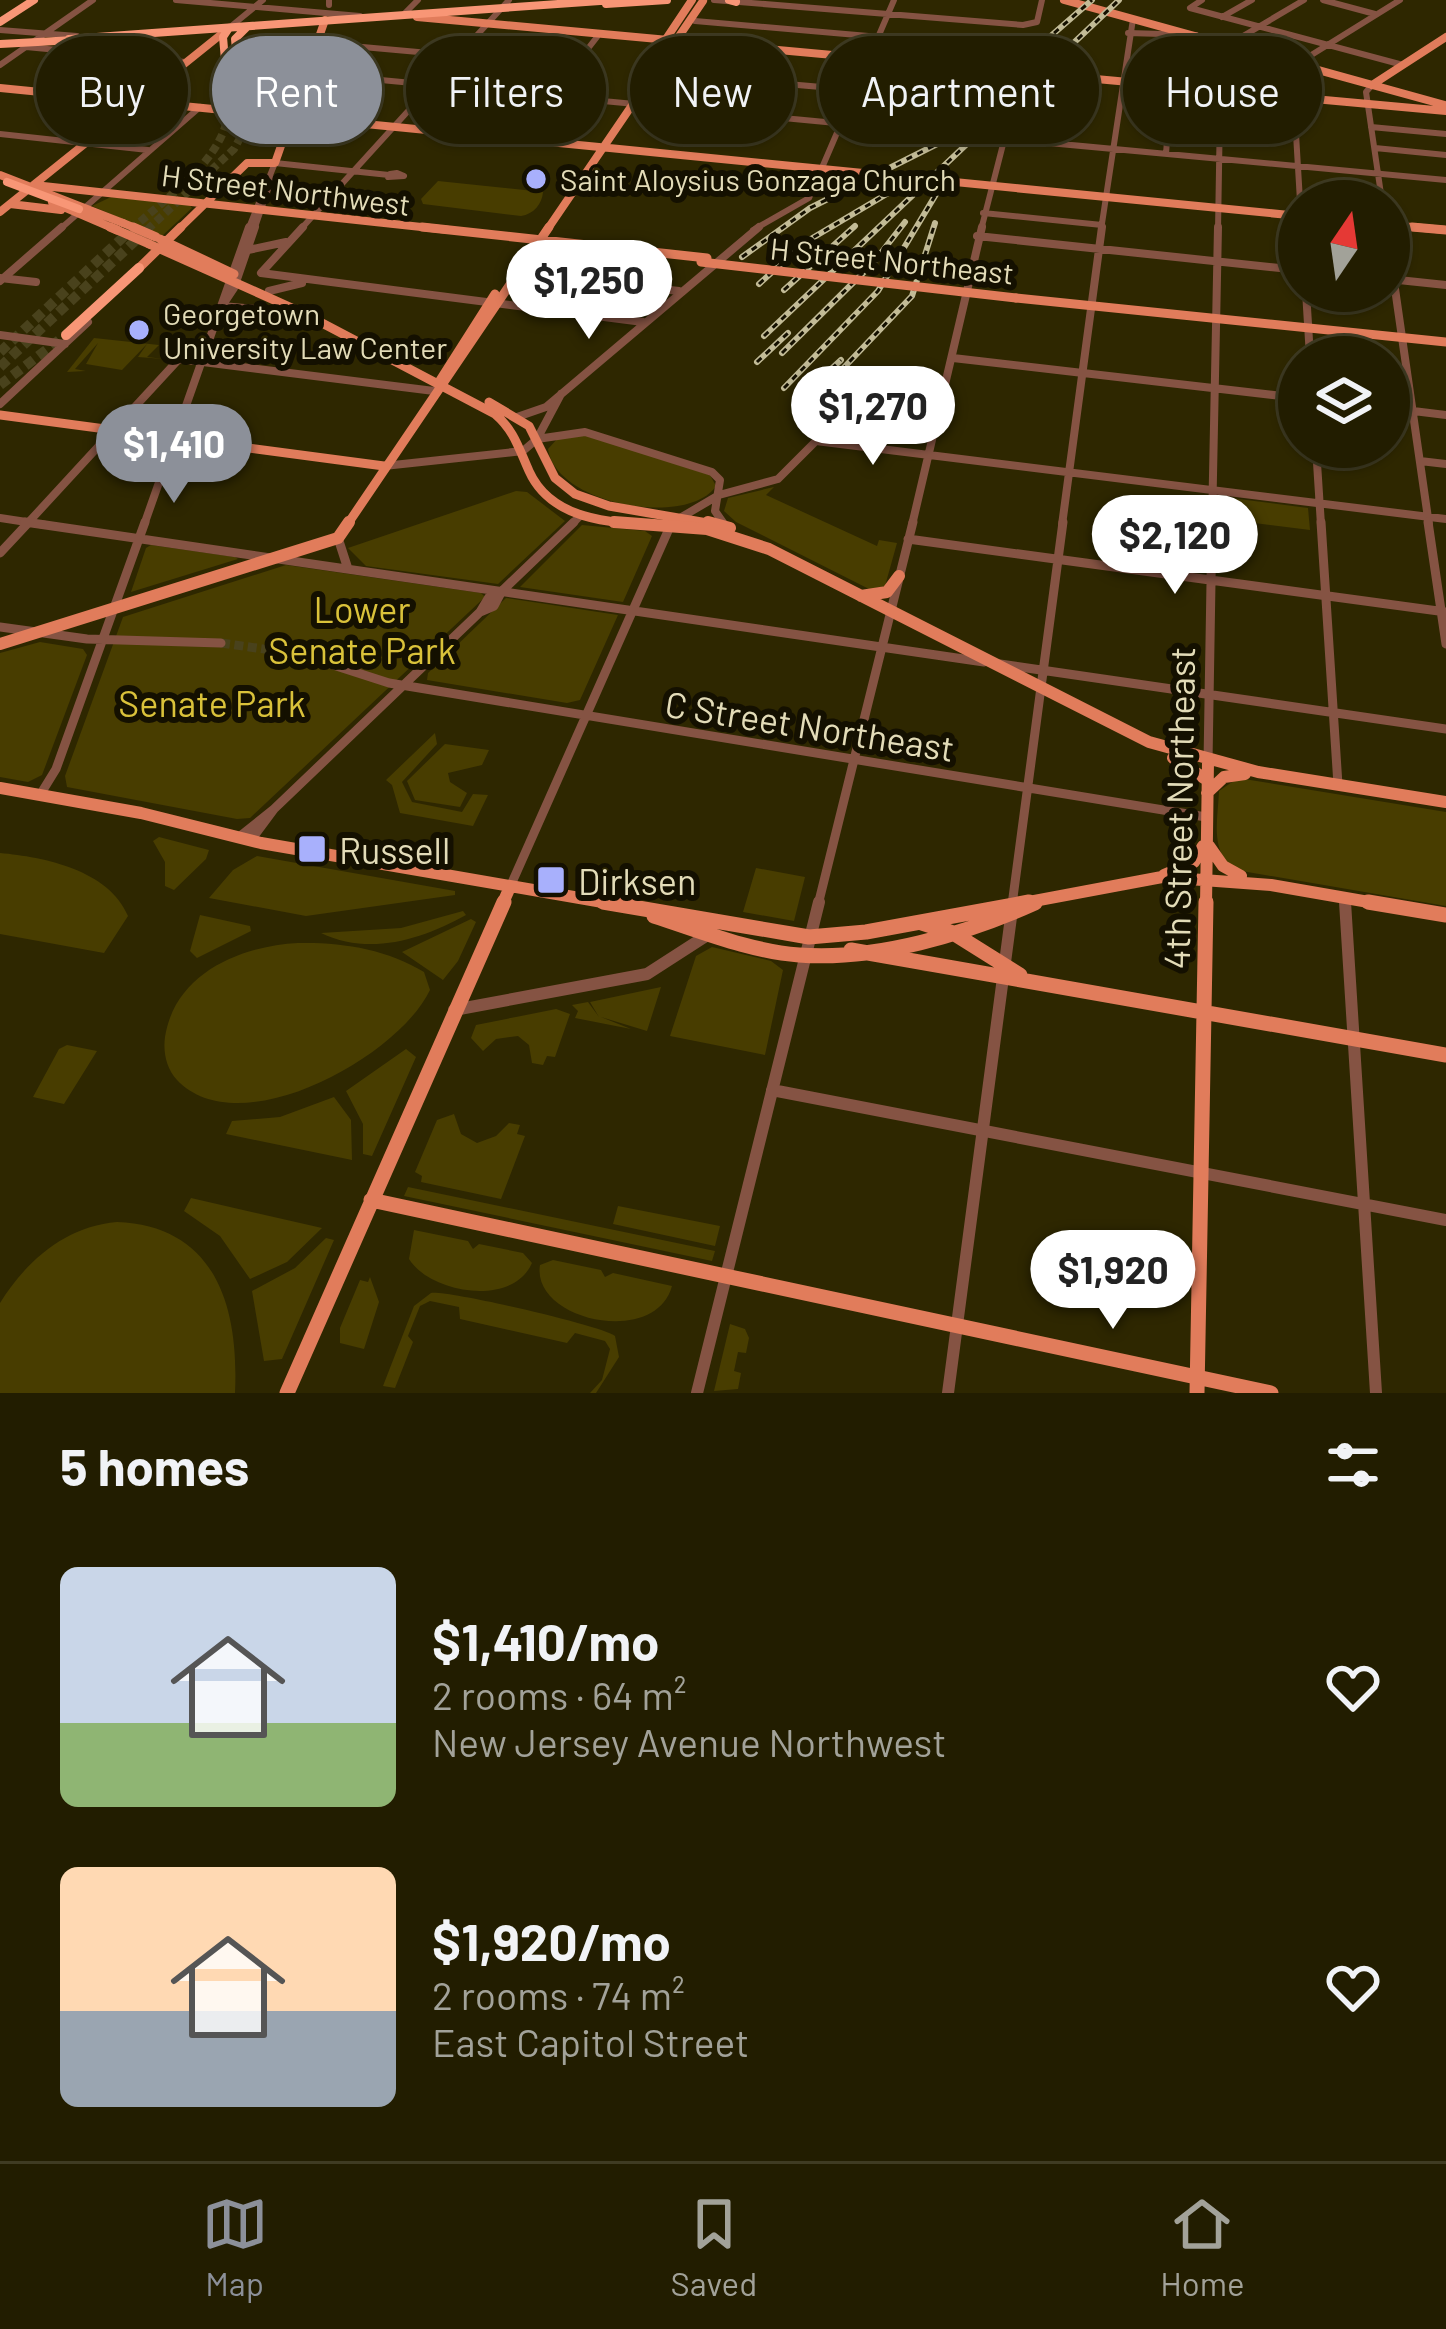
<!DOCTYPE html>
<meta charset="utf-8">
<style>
:root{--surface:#221d00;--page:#2e2a0f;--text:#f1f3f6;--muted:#a2a299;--line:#3f3b22;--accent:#8c9099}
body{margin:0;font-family:Barlow,sans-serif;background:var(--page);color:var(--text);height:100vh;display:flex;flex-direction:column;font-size:45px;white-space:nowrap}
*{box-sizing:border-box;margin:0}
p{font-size:39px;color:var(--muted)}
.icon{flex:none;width:66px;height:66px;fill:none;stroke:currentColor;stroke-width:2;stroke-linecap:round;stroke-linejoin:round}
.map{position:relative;height:1393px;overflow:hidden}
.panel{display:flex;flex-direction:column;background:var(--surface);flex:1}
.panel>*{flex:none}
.guide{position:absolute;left:36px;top:36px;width:1374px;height:108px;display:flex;gap:24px}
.needle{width:78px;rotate:13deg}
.controls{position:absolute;left:1278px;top:180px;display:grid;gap:24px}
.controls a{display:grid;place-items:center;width:132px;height:132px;border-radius:50%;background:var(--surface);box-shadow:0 3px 9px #0004,0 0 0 3px var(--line);font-size:60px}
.price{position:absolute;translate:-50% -102px;padding:0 27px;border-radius:42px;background:#fff;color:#222;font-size:39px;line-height:78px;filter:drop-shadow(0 3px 6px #0008)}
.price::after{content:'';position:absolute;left:50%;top:72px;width:36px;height:27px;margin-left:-18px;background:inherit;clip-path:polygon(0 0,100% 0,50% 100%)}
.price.active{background:var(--accent);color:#fff}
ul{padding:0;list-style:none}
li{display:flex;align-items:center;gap:36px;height:300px;padding:0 60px}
li span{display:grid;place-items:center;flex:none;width:336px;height:240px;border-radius:18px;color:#555}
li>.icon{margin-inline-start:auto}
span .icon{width:144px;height:144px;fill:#fffc;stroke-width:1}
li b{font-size:51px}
h2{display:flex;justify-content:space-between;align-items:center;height:144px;padding:0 60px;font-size:51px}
.chip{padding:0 42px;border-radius:54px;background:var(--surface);box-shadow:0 3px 9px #0004,0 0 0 3px var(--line);font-size:42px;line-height:108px}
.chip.active{background:var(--accent);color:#fff}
.menu{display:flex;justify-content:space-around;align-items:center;height:168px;border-top:3px solid var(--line);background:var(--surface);font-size:33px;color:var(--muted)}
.menu a{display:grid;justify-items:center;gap:6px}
.menu .active{color:var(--accent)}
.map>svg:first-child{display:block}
</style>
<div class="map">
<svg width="1446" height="1393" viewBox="0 0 1446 1393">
<rect width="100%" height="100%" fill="#2e2700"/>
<path fill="#483d00" d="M438,181l105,11c-1,12 -9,22 -22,24l-98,-12 -2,-5z
M111,197l79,8 2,3 -30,28 -70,-30z
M94,338l65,7 -12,12 17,2 -26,-2 9,-13 -25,26 -36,-6 12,-21 -23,26 11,2 -19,1z
M587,435l123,40 6,11c-28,42 -160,19 -168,-37l10,-11z
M774,487l-8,8 111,51 2,-6 18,3 -12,43 -16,3 -133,-67 -12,-11 4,-13z
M516,491l11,1 38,29 -67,63 -132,-18 -18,-18z
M1223,497l85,11 2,22 -88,-11z
M582,525l63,6 7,5 -29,66 -103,-15z
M151,545l84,12 3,2 -107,33 15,-44z
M286,565l195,28 4,4 -235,221 -13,1 -170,-32 -2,-11 58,-159z
M506,598l112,17 -38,85 -13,3 -140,-23 1,-7z
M40,642l43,7 4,6 -45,120 -14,7 -28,-5v-124z
M435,733l2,11 -35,38 10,20 50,10 11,-18 15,1 -15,31 -73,-13 -8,-28 -6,-5z
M445,744l44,6 -7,15 -34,8 2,9 17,11 -7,14 -45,-7 -8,-19z
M1238,778l208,34v94l-210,-36c-27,-17 -18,-51 -17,-79z
M159,837l50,13 -3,9 -32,31 -9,-4v-24l-12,-21z
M0,853c44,4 109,17 128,63l-24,37 -104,-19z
M257,856l198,35v4l-149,21 -97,-18 24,-28z
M756,868l49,9 -11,44 -51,-9z
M463,911l3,4c-45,25 -97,41 -145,18l80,-5z
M200,915l50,11 1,5 -54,27 -7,-7z
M471,919l5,3 -18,39 -15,19 -41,-28z
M298,943c43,-1 89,6 126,29l6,18c-31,66 -190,156 -253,90 -11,-12 -14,-28 -12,-43 10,-64 76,-91 133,-94z
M712,947l59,14 12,9 -18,85 -95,-19 26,-80z
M661,987l-14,44 -46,-14 30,12 -56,-11 3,-7 -6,-6 16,-3 11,15 -9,-15z
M556,1009l14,5 -15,43 -8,-1 -4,9 -11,-2 -3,-18 -11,-9 -22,3 -13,12 -12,-13 5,-13z
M67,1045l30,6 -33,53 -31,-7 26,-48z
M406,1049l10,8 -44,99 -9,-2v-30l-17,-33z
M334,1097l17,23 1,40 -126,-26 6,-13 48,-4z
M454,1114l7,20 16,9 19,-7 13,-13 11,2 -3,9 8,2 -24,63 -80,-17 1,-6 -7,-4 22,-52z
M408,1187l307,64 -3,10 -308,-65z
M191,1198l131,30 -35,34 -37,17 -30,-43 -36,-25z
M618,1206l102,20 -5,20 -102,-22z
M117,1222c99,4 122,85 118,171h-235v-90c26,-42 66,-77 117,-81z
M414,1230l54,11 5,8 6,-5 44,9 9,10c-19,44 -101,31 -123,-4z
M326,1238l8,2 -52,119 -18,2 -12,-70 43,-23z
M553,1260l48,10 4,7 8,-4 59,13c-17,62 -141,34 -132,-21z
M370,1277l9,25 -15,47 -24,-6v-15l20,-48 8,2z
M431,1293c17,-3 172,33 184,43l4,21 -23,36h-6l12,-13 8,-31 -5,-8 -30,-8 -8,10 -107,-24 -1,-12 -29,-6 -10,5 -12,30 5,6 -18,46 -12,-2 31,-80z
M730,1324l15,5 4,9 -3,15 -8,-1 -4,19 7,2 -3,16 -24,2z"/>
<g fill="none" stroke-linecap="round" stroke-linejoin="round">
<path stroke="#49421c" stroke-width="6" stroke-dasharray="6 3" stroke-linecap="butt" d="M952,134l44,4"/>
<path stroke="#49421c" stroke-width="9" stroke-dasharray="9 4.5" stroke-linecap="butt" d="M221,643l78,11"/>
<path stroke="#49421c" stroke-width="8" stroke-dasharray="8 4.5" stroke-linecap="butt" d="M131,230c36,-34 96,-71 98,-124
M147,230l87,-81 10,-18 -3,-24"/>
<path stroke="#49421c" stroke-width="10" stroke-dasharray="10 6" stroke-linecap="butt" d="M0,352l134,-125
M0,367l150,-140
M0,385l66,-50"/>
<path stroke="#855343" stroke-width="6" d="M176,0l184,16
M329,0v5
M714,0l309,25 14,-3 5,-22
M1202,0l-12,8 213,57
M1323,0l52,14
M403,15l15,-15
M1222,17l30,-17
M695,21l185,16
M229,28l34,-28
M0,30l77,6
M1128,33l68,2
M318,43l257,23
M26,47l159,15
M0,65l93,-65
M648,72l208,18
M307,73l645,61
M1372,85l-6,7 16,109
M551,96l46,-59
M408,111l34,4 4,-6 -12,-1 -4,5
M1371,127l75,7
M0,134l148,16
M996,138l450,42
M1059,144l6,-29h4
M1375,148l71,7
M1166,154l5,-67
M275,163l114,12
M397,173l7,3 -16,1 2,-3z
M1300,201l-8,-134 108,-67
M983,213l119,12
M59,230l141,-123
M248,230l27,-67
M254,230l18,-52
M300,230l209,-230
M753,230l56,-32 85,-198
M981,230l28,-109 44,-45
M1101,230l32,-211
M1218,230l3,-181 83,-49"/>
<path stroke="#855343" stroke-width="8" d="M303,227l-42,46 382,49
M977,236l322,34
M1389,247l40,278
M248,250l38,-8
M511,272l168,19
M0,278l36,4
M1389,279l57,6
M0,281l62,-54
M269,291l33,-8
M1306,291l4,66
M222,306l12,-18 21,-61
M222,306l78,7
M0,335l65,9
M953,358l346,40
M0,404l88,-82
M1389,408l57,7
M517,417l29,-10 213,-180
M537,439l48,-7 127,40 8,8 -5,31 9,13
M1316,447l5,78
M1420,461l26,3
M384,466l139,-15 14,-12 24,-45
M0,518l46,7
M26,525l153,-166 255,32
M144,525l105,-298
M571,525l10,-10
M668,525l51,-30 59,-16 38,-38 630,78
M912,525l70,-298
M1062,525l40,-298
M1212,525l6,-298"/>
<path stroke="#855343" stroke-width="9" d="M25,522l959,140
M1321,522l17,263
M1428,522l18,122
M338,538l10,31
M908,539l538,73
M0,553l29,-31
M480,612l9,-15 13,-6 72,-69
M0,627l87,12 134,4
M299,654l90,29 817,134
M1000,664l446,65
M1208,762l4,-240
M40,795l16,-26 89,-247
M239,837l35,-28
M251,840l23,-31 206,-197 14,-6 8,-15
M510,887l162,-365
M1345,897v8
M818,905l95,-383
M1012,905l51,-383"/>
<path stroke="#855343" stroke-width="12" d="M1345,902l31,491
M454,1010l193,-36 62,-40
M772,1090l674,130
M697,1393l122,-491
M948,1393l65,-491"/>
<path stroke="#e17c5b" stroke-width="8" d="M1064,0l381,105
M417,17l1029,94
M660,48l32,-48
M1372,85l74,-48
M0,88l213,21
M274,115l1025,101
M0,175l123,48
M34,185l415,45
M52,202l65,28
M10,204l51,6
M0,212l229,-184
M1389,225l57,5
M178,230l69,-67h28l50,-143
M547,230l156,-229"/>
<path stroke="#e17c5b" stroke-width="9" d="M110,227l7,3
M422,227l285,31
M1412,227l34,3
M160,239l74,35
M149,244l154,69 192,101c19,16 24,35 34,57 22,49 81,52 127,54
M139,268l42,-41
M1016,298l430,44
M439,382l56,-88
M489,402l40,24 26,52 20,16 34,12 110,19
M0,415l384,51
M347,525l202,-298"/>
<path stroke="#e17c5b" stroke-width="12" d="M614,522l93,7 62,20 380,193 109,30 188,30
M708,522l22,6
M861,596l26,-4 12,-16
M0,644l338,-106 11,-16
M1173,758l34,22
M0,788l141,25 120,30 359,62
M1207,793l17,-16 21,-3
M1209,846l14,20 18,10
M1164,875l30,-13 9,-16
M502,905l8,-18
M1013,905l149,-28 109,8 115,20
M1206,905l2,-143"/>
<path stroke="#e17c5b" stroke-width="15" d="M603,902l206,35 57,-5 163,-30
M1368,902l78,13
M654,916c47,15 95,35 145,39 76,6 167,-21 236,-52
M922,923l31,10 67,42
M851,950l595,105
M371,1200l900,193
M287,1393l217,-491
M1197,1393l9,-491"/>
<path stroke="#f89676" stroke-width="8" d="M729,0l7,2
M606,4l61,-4
M0,22l34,-22
M229,28l-6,9 6,69
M69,39l545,-39
M0,44l75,-4
M241,107l-6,-68 11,-11
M7,182l72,27"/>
<path stroke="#f89676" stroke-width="10" d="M66,335l73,-67"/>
<g stroke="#c2bb96" stroke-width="6">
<path id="rail" d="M963,128l42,-52 87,-76
M742,257l68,-49 153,-77
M759,284l45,-41 108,-64
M784,290l71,-64
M764,336l355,-336
M782,353l92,-91 31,-40
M757,362l31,-29
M833,379l79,-83 23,-73
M784,388l94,-97 66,-110
M805,393l36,-33"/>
</g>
<use href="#rail" stroke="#141000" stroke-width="3" stroke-dasharray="6" stroke-linecap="butt"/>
<path stroke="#e17c5b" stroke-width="8" d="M213,109l61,6
M123,223l17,7"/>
<path stroke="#e17c5b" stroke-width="9" d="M133,227l23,10
M117,230l32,14
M701,262l315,36"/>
</g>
<g fill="#a8b0fc" stroke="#141000" stroke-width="4.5">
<circle cx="536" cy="179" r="12"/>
<circle cx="139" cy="330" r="12"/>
<rect x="297" y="834" width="30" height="30" rx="6"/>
<rect x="536" y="865" width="30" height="30" rx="6"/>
</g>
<g text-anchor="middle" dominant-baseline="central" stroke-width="12" stroke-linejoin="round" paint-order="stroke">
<g font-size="30" fill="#e3dcb8" stroke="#141000" text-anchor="start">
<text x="560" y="179">Saint Aloysius Gonzaga Church</text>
<text x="163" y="313">Georgetown<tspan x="163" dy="34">University Law Center</tspan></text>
</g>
<g font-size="30" fill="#e3dcb8" stroke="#141000">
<text transform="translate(286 189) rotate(7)">H Street Northwest</text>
<text transform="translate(892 260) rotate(6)">H Street Northeast</text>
</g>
<g font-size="36" fill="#dac23a" stroke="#141000">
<text x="362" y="608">Lower<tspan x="362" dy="41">Senate Park</tspan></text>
<text x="212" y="702">Senate Park</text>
</g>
<g font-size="36" fill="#e3dcb8" stroke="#141000">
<text transform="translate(810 725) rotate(9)">C Street Northeast</text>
<text transform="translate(1178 808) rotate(-89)">4th Street Northeast</text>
</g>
<g font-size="36" fill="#e3dcb8" stroke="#141000" text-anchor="start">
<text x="339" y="849">Russell</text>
<text x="578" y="880">Dirksen</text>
</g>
</g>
</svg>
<div class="controls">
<a><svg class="needle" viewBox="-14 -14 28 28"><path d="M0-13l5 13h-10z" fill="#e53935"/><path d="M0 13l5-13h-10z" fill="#a2a299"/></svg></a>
<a><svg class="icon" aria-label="layers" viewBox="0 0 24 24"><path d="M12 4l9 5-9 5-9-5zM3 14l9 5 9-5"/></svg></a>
</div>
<b class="price" style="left:589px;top:342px">$1,250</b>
<b class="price" style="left:873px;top:468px">$1,270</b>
<b class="price active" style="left:174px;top:506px">$1,410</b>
<b class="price" style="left:1175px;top:597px">$2,120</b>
<b class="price" style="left:1113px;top:1332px">$1,920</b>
<div class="guide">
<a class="chip">Buy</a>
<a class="chip active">Rent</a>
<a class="chip">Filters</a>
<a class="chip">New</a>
<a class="chip">Apartment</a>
<a class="chip">House</a>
</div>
</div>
<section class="panel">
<h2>5 homes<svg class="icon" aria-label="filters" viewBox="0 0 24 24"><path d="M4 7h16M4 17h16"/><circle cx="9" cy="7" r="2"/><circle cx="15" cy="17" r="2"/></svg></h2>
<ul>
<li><span style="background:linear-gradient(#c9d6e8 65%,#8fb573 0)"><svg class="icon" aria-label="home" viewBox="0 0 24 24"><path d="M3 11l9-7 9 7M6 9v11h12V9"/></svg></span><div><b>$1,410/mo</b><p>2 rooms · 64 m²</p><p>New Jersey Avenue Northwest</p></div><svg class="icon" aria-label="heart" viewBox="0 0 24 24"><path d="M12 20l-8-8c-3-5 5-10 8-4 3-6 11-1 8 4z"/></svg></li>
<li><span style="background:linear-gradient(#ffd9b3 60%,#9aa5b1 0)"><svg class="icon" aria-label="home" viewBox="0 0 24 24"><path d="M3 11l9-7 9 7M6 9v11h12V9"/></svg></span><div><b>$1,920/mo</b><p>2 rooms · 74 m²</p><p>East Capitol Street</p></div><svg class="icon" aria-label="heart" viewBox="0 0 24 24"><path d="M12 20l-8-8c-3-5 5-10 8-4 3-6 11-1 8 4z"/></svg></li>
</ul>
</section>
<nav class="menu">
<a class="active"><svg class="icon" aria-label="map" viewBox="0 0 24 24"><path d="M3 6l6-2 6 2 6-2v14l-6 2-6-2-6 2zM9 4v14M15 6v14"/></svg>Map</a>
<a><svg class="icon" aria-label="saved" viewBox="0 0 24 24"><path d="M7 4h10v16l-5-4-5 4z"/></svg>Saved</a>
<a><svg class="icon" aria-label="home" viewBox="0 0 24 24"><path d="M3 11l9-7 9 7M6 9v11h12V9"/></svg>Home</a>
</nav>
